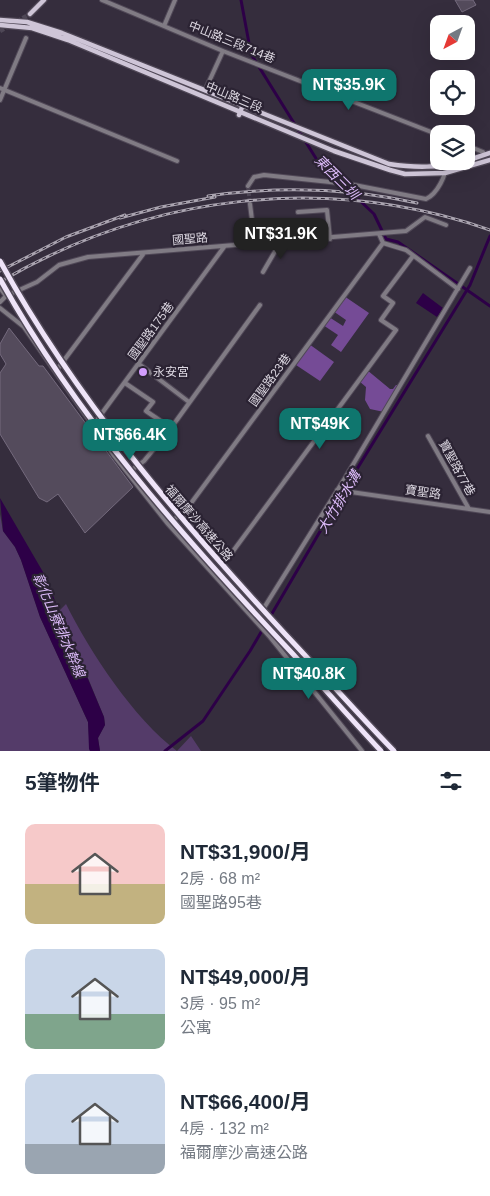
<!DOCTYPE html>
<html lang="zh-TW">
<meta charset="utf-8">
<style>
:root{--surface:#fff;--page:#f2f2f3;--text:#1f2937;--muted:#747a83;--accent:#0f766e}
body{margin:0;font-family:Helvetica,"Noto Sans TC",sans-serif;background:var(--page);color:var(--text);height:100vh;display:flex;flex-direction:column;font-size:19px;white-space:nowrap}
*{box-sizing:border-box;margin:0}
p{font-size:16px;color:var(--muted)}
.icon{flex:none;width:28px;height:28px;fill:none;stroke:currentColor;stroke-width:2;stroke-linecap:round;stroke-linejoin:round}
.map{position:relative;height:751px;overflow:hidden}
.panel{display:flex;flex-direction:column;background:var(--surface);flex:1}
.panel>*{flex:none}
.needle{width:32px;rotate:221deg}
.tools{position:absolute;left:430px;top:15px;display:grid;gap:10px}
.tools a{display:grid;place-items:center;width:45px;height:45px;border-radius:10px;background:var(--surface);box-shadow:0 5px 20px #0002;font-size:25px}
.price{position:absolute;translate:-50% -42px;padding:0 11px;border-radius:10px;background:var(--accent);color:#fff;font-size:16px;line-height:32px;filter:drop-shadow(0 1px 2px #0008)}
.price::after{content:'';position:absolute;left:50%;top:30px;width:15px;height:11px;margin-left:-8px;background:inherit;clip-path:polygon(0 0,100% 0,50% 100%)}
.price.active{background:#222;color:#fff}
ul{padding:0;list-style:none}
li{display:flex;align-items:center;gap:15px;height:125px;padding:0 25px}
li span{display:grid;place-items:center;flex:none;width:140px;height:100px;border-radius:10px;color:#555}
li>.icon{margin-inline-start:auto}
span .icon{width:60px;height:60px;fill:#fffc;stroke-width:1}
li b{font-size:21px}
h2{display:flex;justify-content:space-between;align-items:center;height:60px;padding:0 25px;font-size:21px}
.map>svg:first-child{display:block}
</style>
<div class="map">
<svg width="490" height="751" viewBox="0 0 490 751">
<rect width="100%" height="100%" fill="#352d3d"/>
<path fill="#543b69" d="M0,514l3,17 12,16 6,13 19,57 48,105 2,29h-90z
M66,604c24,48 68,115 111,147l14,-15 10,15h-101l-2,-13 7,-13 -1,-8 -44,-107z"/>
<path fill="#754b96" d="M344,296l25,17 -28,39 -10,-7 7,-10 -15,-10 6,-8 14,9 3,-6 -13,-9z
M309,344l25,18 -14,19 -24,-16z
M367,370l23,19h3l3,-4h2l-14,27 -14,-3 -5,-9 1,-13 -7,-6z"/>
<path fill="#2d0047" d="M423,293l20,15 -6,9 -21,-14z
M0,498l43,74 61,145 1,8 -7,13 2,13h-10l-1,-2 -1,-27 -48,-105 -19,-57 -6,-13 -12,-16z"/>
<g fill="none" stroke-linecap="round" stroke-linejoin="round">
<path stroke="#2d0047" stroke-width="3" d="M241,0l10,54 66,106 57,54 12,25 12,3 92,64
M165,751l38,-30 47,-70 99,-169 121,-197 20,-49"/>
</g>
<path fill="#544b5c" stroke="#746a7d" d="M455,0h18l3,5 -14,7z
M9,328l30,38h4l90,121 -48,46 -27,-39 -11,8 -8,-4 -39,-64v-61l6,-9 -6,-10v-10z"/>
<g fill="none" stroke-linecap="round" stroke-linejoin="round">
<path stroke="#4e4756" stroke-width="4" stroke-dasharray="4 2" stroke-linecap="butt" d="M248,186l2,18"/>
<path stroke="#4e4756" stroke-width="4.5" stroke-dasharray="4.5 2" stroke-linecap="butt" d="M0,31l30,-17"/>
<g stroke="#504857" stroke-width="6">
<path id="minor" d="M102,0l121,51 216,84
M164,26l11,-26
M207,86l16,-35
M0,88l177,73
M0,100l26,-62
M466,145l17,7
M248,186l6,-9 10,-2 85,9 77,15c11,-5 21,-24 20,-37
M250,204l5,40
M298,212l29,-2 3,29
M379,234l4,9 23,7 52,39
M263,272l14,-24 2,-7
M0,288l6,8
M0,302l6,-6 31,-14 22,-17 29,-8 318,-26 19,-14 21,8
M0,308l24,19 91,130 53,67 102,113 92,114
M139,364l50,38
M56,371l88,-118
M125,383l28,19 -7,9 25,17
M94,424l130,-177
M428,436l41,73
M129,472l15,-11 27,-33 89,-123
M337,490l153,22
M172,521l14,-11 197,-267
M228,558l168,-228 -15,-10 12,-17 -10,-7 30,-40
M257,619l88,-141 125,-210"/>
</g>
<g stroke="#504857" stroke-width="7">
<path id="major" d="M30,14l14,-14
M0,20l27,2 35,11 327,131c27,4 49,4 75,-3
M0,25l32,3 36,12 266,111 56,19 15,4 40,-1 45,-13
M239,115l5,-13
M466,161l24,-8"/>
</g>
<use href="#minor" stroke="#807b84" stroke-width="4"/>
<use href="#major" stroke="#cec5d7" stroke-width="4.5"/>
<g stroke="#aaa4b0" stroke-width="3">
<path id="rail" d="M208,196c70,-10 140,-8 209,7
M120,218l41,-11 54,-10
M0,271l66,-34 59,-22
M0,282c149,-88 326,-109 490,-52"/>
</g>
<use href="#rail" stroke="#2b2333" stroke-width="1" stroke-dasharray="4" stroke-linecap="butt"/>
<g stroke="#504857" stroke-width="8" stroke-linecap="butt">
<path id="highway-bridge" d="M0,261c76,139 179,258 286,374 36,38 71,78 108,116
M0,279c77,139 184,259 292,374 30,33 59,66 89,98"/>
</g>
<use href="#highway-bridge" stroke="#eee3f8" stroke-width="5"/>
</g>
<circle fill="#d29dfd" stroke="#2b2333" stroke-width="2" cx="143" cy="372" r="5"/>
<g text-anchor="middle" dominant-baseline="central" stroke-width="4.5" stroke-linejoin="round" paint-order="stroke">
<g font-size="12" fill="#ddd8e2" stroke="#2b2333">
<text transform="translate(232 42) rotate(22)">中山路三段714巷</text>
<text transform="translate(234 97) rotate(23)">中山路三段</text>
<text transform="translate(190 239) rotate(-5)">國聖路</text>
<text transform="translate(151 331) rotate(-54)">國聖路175巷</text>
<text transform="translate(270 380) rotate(-54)">國聖路23巷</text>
<text transform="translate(457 468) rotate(61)">寶聖路77巷</text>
<text transform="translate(423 492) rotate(8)">寶聖路</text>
<text transform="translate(199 523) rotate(49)">福爾摩沙高速公路</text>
</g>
<g font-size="12" fill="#ddd8e2" stroke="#2b2333" text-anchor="start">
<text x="153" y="372">永安宮</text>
</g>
<g font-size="14" font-style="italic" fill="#dcbbf9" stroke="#2b2333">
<text transform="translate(337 177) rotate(45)">東西三圳</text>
<text transform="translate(339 502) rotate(-59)">大竹排水溝</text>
<text transform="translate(59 625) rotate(67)">彰化山寮排水幹線</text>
</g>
</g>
</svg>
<div class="tools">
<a><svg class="needle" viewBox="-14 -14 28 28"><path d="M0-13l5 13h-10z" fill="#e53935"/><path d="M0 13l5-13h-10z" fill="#747a83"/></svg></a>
<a><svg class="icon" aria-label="locate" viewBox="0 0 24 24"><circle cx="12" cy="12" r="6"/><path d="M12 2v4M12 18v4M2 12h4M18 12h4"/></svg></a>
<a><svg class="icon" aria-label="layers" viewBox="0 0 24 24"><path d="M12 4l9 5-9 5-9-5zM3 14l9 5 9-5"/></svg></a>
</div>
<b class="price" style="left:349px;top:111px">NT$35.9K</b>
<b class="price active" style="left:281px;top:260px">NT$31.9K</b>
<b class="price" style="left:320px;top:450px">NT$49K</b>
<b class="price" style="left:130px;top:461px">NT$66.4K</b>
<b class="price" style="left:309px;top:700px">NT$40.8K</b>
</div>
<section class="panel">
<h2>5筆物件<svg class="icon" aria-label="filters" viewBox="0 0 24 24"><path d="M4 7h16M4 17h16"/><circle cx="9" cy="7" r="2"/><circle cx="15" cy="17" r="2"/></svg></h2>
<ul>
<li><span style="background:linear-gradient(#f6c9c9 60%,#c2b280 0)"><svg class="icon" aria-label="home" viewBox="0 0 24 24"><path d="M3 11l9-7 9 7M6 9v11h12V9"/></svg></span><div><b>NT$31,900/月</b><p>2房 · 68 m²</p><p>國聖路95巷</p></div></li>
<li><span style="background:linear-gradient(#c9d6e8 65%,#7fa58c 0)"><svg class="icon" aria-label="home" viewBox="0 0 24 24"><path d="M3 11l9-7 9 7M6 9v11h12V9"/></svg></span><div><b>NT$49,000/月</b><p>3房 · 95 m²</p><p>公寓</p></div></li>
<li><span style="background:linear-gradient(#c9d6e8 70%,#9aa5b1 0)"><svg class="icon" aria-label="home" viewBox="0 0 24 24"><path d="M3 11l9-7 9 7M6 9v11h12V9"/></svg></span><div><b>NT$66,400/月</b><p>4房 · 132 m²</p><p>福爾摩沙高速公路</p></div></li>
</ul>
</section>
